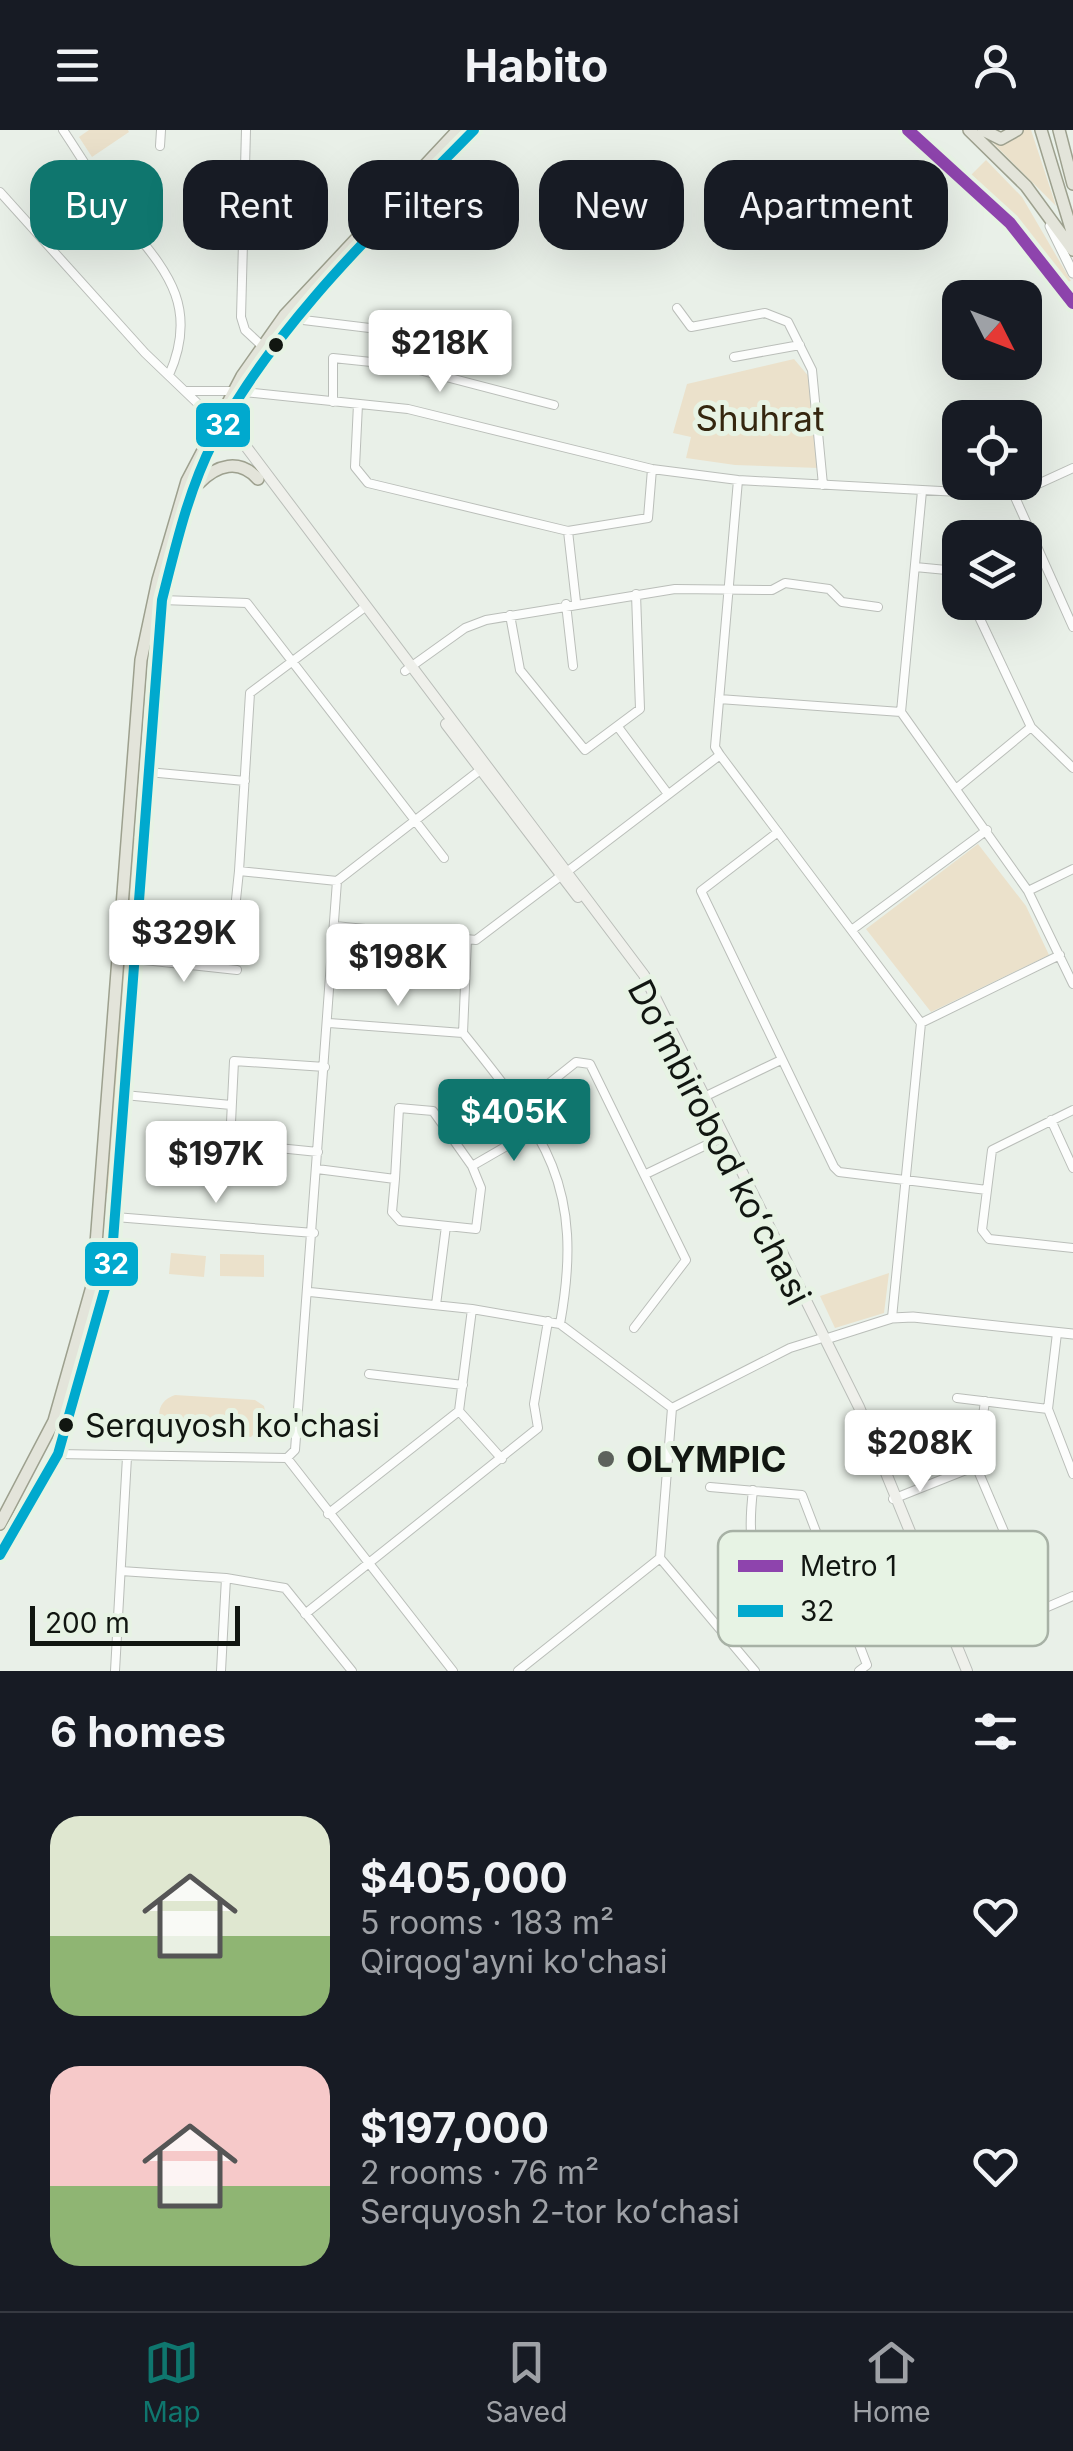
<!DOCTYPE html>
<meta charset="utf-8">
<style>
:root{--surface:#171b24;--page:#242831;--text:#f1f3f6;--muted:#9ea1a6;--line:#363941;--accent:#0f766e}
body{margin:0;font-family:Inter,sans-serif;background:var(--page);color:var(--text);height:100vh;display:flex;flex-direction:column;font-size:38px;white-space:nowrap}
*{box-sizing:border-box;margin:0}
p{font-size:32px;color:var(--muted)}
.icon{flex:none;width:55px;height:55px;fill:none;stroke:currentColor;stroke-width:2;stroke-linecap:round;stroke-linejoin:round}
.map{position:relative;height:1541px;overflow:hidden}
.drawer{display:flex;flex-direction:column;background:var(--surface);flex:1}
.drawer>*{flex:none}
.hud{position:absolute;left:30px;top:30px;width:1015px;height:90px;display:flex;gap:20px}
.needle{width:65px;rotate:132deg}
.buttons{position:absolute;left:942px;top:150px;display:grid;gap:20px}
.buttons a{display:grid;place-items:center;width:100px;height:100px;border-radius:20px;background:var(--surface);box-shadow:0 10px 40px #0002;font-size:50px}
.scale{position:absolute;left:30px;bottom:25px;width:210px;box-sizing:border-box;padding-left:10px;border:5px solid #111611;border-top:0;font-size:28px;line-height:35px;white-space:nowrap;color:#111611;-webkit-text-stroke:8px #e7f3e4;paint-order:stroke}
.price{position:absolute;translate:-50% -85px;padding:0 22px;border-radius:10px;background:#fff;color:#222;font-size:32px;line-height:65px;filter:drop-shadow(0 2px 5px #0008)}
.price::after{content:'';position:absolute;left:50%;top:60px;width:30px;height:22px;margin-left:-15px;background:inherit;clip-path:polygon(0 0,100% 0,50% 100%)}
.price.on{background:var(--accent);color:#fff}
ul{padding:0;list-style:none}
li{display:flex;align-items:center;gap:30px;height:250px;padding:0 50px}
li span{display:grid;place-items:center;flex:none;width:280px;height:200px;border-radius:30px;color:#555}
li>.icon{margin-inline-start:auto}
span .icon{width:120px;height:120px;fill:#fffc;stroke-width:1}
li b{font-size:42px}
h2{display:flex;justify-content:space-between;align-items:center;height:120px;padding:0 50px;font-size:42px}
.tag{padding:0 35px;border-radius:30px;background:var(--surface);box-shadow:0 10px 40px #0002;font-size:35px;line-height:90px}
.tag.on{background:var(--accent);color:#fff}
header{display:flex;justify-content:space-between;align-items:center;height:130px;padding:0 50px;background:var(--surface);font-size:45px;font-weight:700}
.tabs{display:flex;justify-content:space-around;align-items:center;height:140px;border-top:2px solid var(--line);background:var(--surface);font-size:28px;color:var(--muted)}
.tabs a{display:grid;justify-items:center;gap:5px}
.tabs .on{color:var(--accent)}
.map>svg:first-child{display:block}
</style>
<header><svg class="icon" aria-label="menu" viewBox="0 0 24 24"><path d="M4 6h16M4 12h16M4 18h16"/></svg>Habito<svg class="icon" aria-label="person" viewBox="0 0 24 24"><circle cx="12" cy="8" r="4"/><path d="M4 21q1-7 8-7t8 7"/></svg></header>
<div class="map">
<svg width="1073" height="1541" viewBox="0 0 1073 1541">
<rect width="100%" height="100%" fill="#e9f0e8"/>
<path fill="#ebe1cb" d="M89,0h39l1,2 -37,25 -13,-20z
M1022,0h9l25,76 -64,-64 20,-1z
M986,30l36,37 49,84 -23,6 -25,-51 -54,-59z
M794,229l16,19 9,90 -84,-3 -49,-7 5,-21 -18,-4 14,-49z
M134,708h4l-27,356 -5,-1z
M978,714l48,62 23,49 -118,57 -65,-83z
M171,1123l35,3 -2,21 -35,-3z
M220,1124l44,1v22l-44,-1z
M889,1143l-5,40 -49,15 -15,-32z
M175,1265l80,5 9,6 3,15 -16,16 -81,-5c-16,-11 -14,-31 5,-37z"/>
<g fill="none" stroke-linecap="round" stroke-linejoin="round">
<g stroke="#babeb9" stroke-width="10">
<path id="minor" d="M63,0c16,24 31,49 48,72 43,58 93,94 58,173
M246,0l-5,187 4,13 17,16
M160,16l1,-16
M0,62l145,161 72,69
M677,178l14,19 74,-14 23,9 24,48 11,115
M295,189l174,21
M734,227l66,-12
M187,261h47l174,18 244,60 86,11 276,15 59,-27
M333,272v-44l67,7 154,40
M358,274l-3,63 13,16 200,48 80,-13 4,-49
M922,361l-21,221 127,179 45,93
M1014,365l59,132
M568,401l8,71
M915,437l42,4 3,7
M162,470l85,3 197,255
M972,472l59,125 42,41
M566,474l7,62
M365,477l-115,86 -11,178 98,10 147,-114
M510,485l10,55 65,80 55,-41 -4,-115
M405,541l60,-43 21,-8 189,-31 97,1 13,-7 44,6 13,13 36,5
M719,569l182,13
M618,597l50,67
M720,625l201,268 -29,295
M148,642l97,9
M957,658l74,-61
M778,702l-77,59 133,276 5,5 148,18
M568,741l152,-116 -5,-8 23,-267
M337,751l-42,569 -8,8 166,213
M1028,761l45,-22
M235,779l4,-38
M335,796l141,14 86,-65
M853,799l134,-99
M467,809l-4,94c83,103 122,153 97,291
M135,829l102,11
M329,893l134,10
M921,893l139,-68
M124,965l107,10
M704,967l77,-37
M522,975l54,-43 14,2 96,196 -52,68
M1073,980l-81,40 -10,80 7,9 84,9
M1051,990l22,48
M318,1022l-88,-9 4,-82 91,6
M472,1036l64,-37
M317,1039l78,10 -3,33 8,9 76,8 5,-41 -9,-22 -39,-55 -34,-3 -4,71
M646,1044l79,-38
M115,1087l199,16
M310,1162l162,17 88,15 112,84
M436,1175l10,-79
M472,1179l-13,102 43,48
M1057,1203l-9,76 25,65
M369,1244l94,11
M957,1268l91,11
M672,1278l118,-60 29,-9
M58,1324l229,4
M976,1336l62,145 35,-15
M710,1357l92,8 65,170 -8,6
M753,1360c-9,77 8,80 55,136l38,-16
M893,1369l83,-33 9,-65
M328,1384l131,-103
M660,1428l12,-150
M660,1428l95,113
M121,1441l105,7 59,10 67,83
M835,1450l85,-31
M305,1484l233,-186 -4,-24 14,-83
M115,1541l12,-214
M221,1541l5,-93
M518,1541l142,-113"/>
</g>
<g stroke="#babeb9" stroke-width="11">
<path id="tertiary" d="M1050,96l23,47
M826,1209l66,-21 21,-1 160,17"/>
</g>
<g stroke="#babeb9" stroke-width="12">
<path id="secondary" d="M223,286l421,559 215,432 108,264
M446,594l132,173"/>
</g>
<g stroke="#9da08e" stroke-width="14">
<path id="primary" d="M969,0l57,56 47,64
M983,0l18,9 16,-9
M1041,0l32,105
M1059,0l14,54
M199,353c18,-18 40,-25 59,-4
M0,1394l54,-103 39,-138 48,-623 17,-80 29,-99 55,-105 43,-61 173,-185
M0,1425l58,-101 53,-187 51,-667c9,-35 16,-70 28,-104 53,-147 179,-256 284,-366"/>
</g>
<use href="#minor" stroke="#fcfdfc" stroke-width="8"/>
<use href="#tertiary" stroke="#fcfdfc" stroke-width="9"/>
<use href="#secondary" stroke="#eff0eb" stroke-width="10"/>
<use href="#primary" stroke="#e3e4da" stroke-width="11"/>
<g stroke="#e7f3e4" stroke-width="18">
<path id="bus-1" d="M0,1425l58,-101 53,-187 51,-667c14,-55 26,-109 52,-160 64,-120 166,-214 260,-310"/>
</g>
<use href="#bus-1" stroke="#00a9ce" stroke-width="10"/>
<g stroke="#e7f3e4" stroke-width="20">
<path id="metro-1" d="M908,0l102,93 63,80"/>
</g>
<use href="#metro-1" stroke="#8e44ad" stroke-width="12"/>
</g>
<g fill="#111611" stroke="#e7f3e4" stroke-width="4">
<circle cx="276" cy="215" r="9"/>
<circle cx="66" cy="1295" r="9"/>
</g>
<circle fill="#5d625c" stroke="#e7f3e4" stroke-width="4" cx="606" cy="1329" r="10"/>
<g text-anchor="middle" dominant-baseline="central" stroke-width="10" stroke-linejoin="round" paint-order="stroke">
<g font-size="32" fill="#111611" stroke="#e7f3e4" text-anchor="start">
<text x="85" y="1295">Serquyosh ko'chasi</text>
</g>
<g font-size="35" fill="#35260f" stroke="#e7f3e4">
<text x="760" y="288">Shuhrat</text>
</g>
<g font-size="35" fill="#111611" stroke="#e7f3e4">
<text transform="translate(720 1012) rotate(63)">Doʻmbirobod koʻchasi</text>
</g>
<g font-size="35" font-weight="bold" fill="#111611" stroke="#e7f3e4" text-anchor="start">
<text x="626" y="1329">OLYMPIC</text>
</g>
</g>
<rect x="718" y="1401" width="330" height="115" rx="15" fill="#e7f3e4" stroke="#a7b1a5" stroke-width="2.5"/>
<rect x="738" y="1430" width="45" height="12" fill="#8e44ad"/>
<rect x="738" y="1475" width="45" height="12" fill="#00a9ce"/>
<g font-size="28" fill="#111611">
<text x="800" y="1446">Metro 1</text>
<text x="800" y="1491">32</text>
</g>
<g stroke="#e7f3e4" stroke-width="4">
<rect x="194" y="271" width="58" height="48" rx="10" fill="#00a9ce"/>
<rect x="83" y="1110" width="57" height="48" rx="10" fill="#00a9ce"/>
</g>
<g font-size="28" text-anchor="middle" font-weight="bold" fill="#fff">
<text x="223" y="305">32</text>
<text x="111" y="1144">32</text>
</g>
</svg>
<div class="buttons">
<a><svg class="needle" viewBox="-14 -14 28 28"><path d="M0-13l5 13h-10z" fill="#e53935"/><path d="M0 13l5-13h-10z" fill="#9ea1a6"/></svg></a>
<a><svg class="icon" aria-label="locate" viewBox="0 0 24 24"><circle cx="12" cy="12" r="6"/><path d="M12 2v4M12 18v4M2 12h4M18 12h4"/></svg></a>
<a><svg class="icon" aria-label="layers" viewBox="0 0 24 24"><path d="M12 4l9 5-9 5-9-5zM3 14l9 5 9-5"/></svg></a>
</div>
<div class="scale">200 m</div>
<b class="price" style="left:440px;top:265px">$218K</b>
<b class="price" style="left:184px;top:855px">$329K</b>
<b class="price" style="left:398px;top:879px">$198K</b>
<b class="price on" style="left:514px;top:1034px">$405K</b>
<b class="price" style="left:216px;top:1076px">$197K</b>
<b class="price" style="left:920px;top:1365px">$208K</b>
<div class="hud">
<a class="tag on">Buy</a>
<a class="tag">Rent</a>
<a class="tag">Filters</a>
<a class="tag">New</a>
<a class="tag">Apartment</a>
</div>
</div>
<section class="drawer">
<h2>6 homes<svg class="icon" aria-label="filters" viewBox="0 0 24 24"><path d="M4 7h16M4 17h16"/><circle cx="9" cy="7" r="2"/><circle cx="15" cy="17" r="2"/></svg></h2>
<ul>
<li><span style="background:linear-gradient(#dfe7d0 60%,#8fb573 0)"><svg class="icon" aria-label="home" viewBox="0 0 24 24"><path d="M3 11l9-7 9 7M6 9v11h12V9"/></svg></span><div><b>$405,000</b><p>5 rooms · 183 m²</p><p>Qirqog'ayni ko'chasi</p></div><svg class="icon" aria-label="heart" viewBox="0 0 24 24"><path d="M12 20l-8-8c-3-5 5-10 8-4 3-6 11-1 8 4z"/></svg></li>
<li><span style="background:linear-gradient(#f6c9c9 60%,#8fb573 0)"><svg class="icon" aria-label="home" viewBox="0 0 24 24"><path d="M3 11l9-7 9 7M6 9v11h12V9"/></svg></span><div><b>$197,000</b><p>2 rooms · 76 m²</p><p>Serquyosh 2-tor koʻchasi</p></div><svg class="icon" aria-label="heart" viewBox="0 0 24 24"><path d="M12 20l-8-8c-3-5 5-10 8-4 3-6 11-1 8 4z"/></svg></li>
</ul>
</section>
<nav class="tabs">
<a class="on"><svg class="icon" aria-label="map" viewBox="0 0 24 24"><path d="M3 6l6-2 6 2 6-2v14l-6 2-6-2-6 2zM9 4v14M15 6v14"/></svg>Map</a>
<a><svg class="icon" aria-label="saved" viewBox="0 0 24 24"><path d="M7 4h10v16l-5-4-5 4z"/></svg>Saved</a>
<a><svg class="icon" aria-label="home" viewBox="0 0 24 24"><path d="M3 11l9-7 9 7M6 9v11h12V9"/></svg>Home</a>
</nav>
